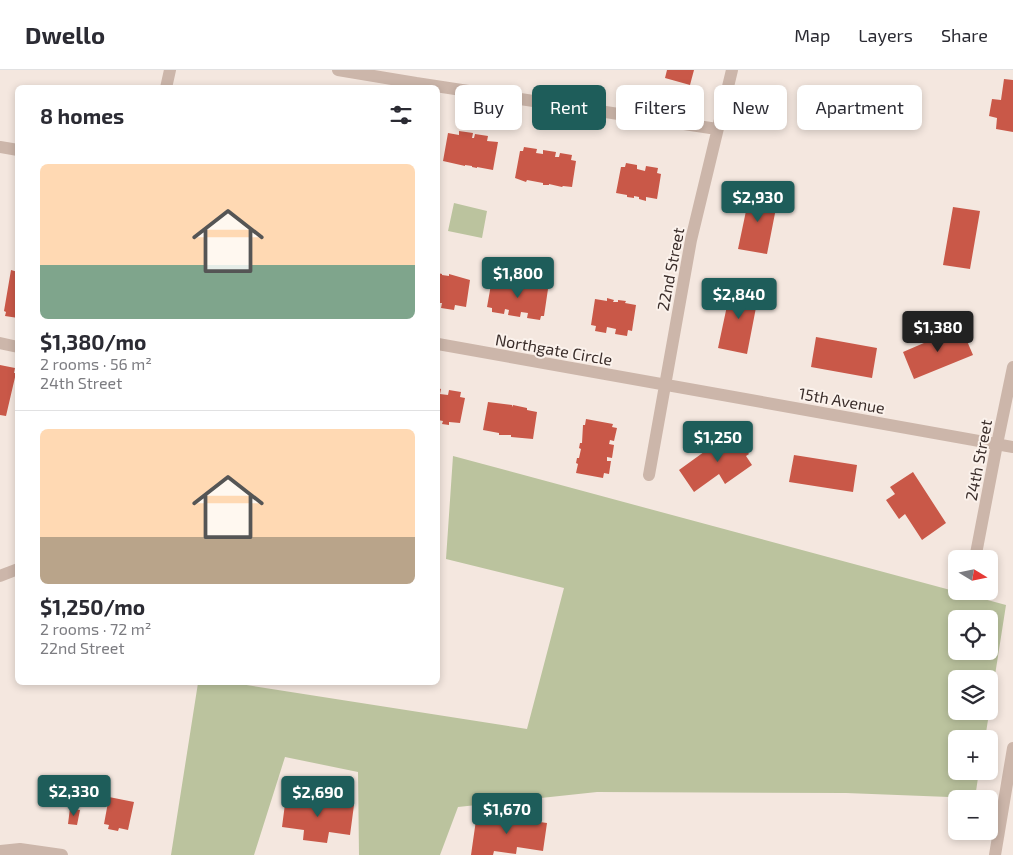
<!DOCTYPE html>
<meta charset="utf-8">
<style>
:root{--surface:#fff;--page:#f2f2f3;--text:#2b2b33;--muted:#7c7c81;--line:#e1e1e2;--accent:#1e5d5a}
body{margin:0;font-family:"Exo 2",sans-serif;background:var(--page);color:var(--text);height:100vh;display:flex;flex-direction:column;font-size:19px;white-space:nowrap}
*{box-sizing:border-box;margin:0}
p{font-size:16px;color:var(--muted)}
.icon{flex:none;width:28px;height:28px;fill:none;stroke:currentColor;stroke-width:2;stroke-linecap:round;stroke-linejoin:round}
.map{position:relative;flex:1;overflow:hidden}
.details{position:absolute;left:15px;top:15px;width:425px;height:600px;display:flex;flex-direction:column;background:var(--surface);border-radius:8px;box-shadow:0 2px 8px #0003}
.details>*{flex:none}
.guide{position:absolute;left:455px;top:15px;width:475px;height:45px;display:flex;gap:10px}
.needle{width:32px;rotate:100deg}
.buttons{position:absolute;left:948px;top:480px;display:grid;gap:10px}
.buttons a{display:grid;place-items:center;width:50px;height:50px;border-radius:8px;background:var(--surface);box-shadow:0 2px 8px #0003;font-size:25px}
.price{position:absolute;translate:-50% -42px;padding:0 11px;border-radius:5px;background:var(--accent);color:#fff;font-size:16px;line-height:32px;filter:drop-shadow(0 1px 2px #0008)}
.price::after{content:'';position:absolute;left:50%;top:30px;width:15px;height:11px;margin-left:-8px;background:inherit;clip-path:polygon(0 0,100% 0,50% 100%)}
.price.on{background:#222;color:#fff}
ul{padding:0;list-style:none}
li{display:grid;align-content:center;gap:10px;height:265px;padding:0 25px}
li+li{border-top:1px solid var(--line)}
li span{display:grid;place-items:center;height:155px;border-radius:8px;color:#555}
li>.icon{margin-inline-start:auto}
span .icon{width:90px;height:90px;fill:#fffc;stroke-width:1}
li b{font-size:21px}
h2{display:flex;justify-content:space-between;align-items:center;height:60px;padding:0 25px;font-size:21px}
.tag{padding:0 18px;border-radius:8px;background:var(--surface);box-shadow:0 2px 8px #0003;font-size:18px;line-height:45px}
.tag.on{background:var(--accent);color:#fff}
header{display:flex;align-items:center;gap:30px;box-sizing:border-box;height:70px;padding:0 25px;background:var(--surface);border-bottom:1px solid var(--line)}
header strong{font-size:24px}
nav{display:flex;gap:28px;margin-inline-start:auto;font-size:18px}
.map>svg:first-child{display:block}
</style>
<header>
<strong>Dwello</strong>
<nav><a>Map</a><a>Layers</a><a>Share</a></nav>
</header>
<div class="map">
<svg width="1013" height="785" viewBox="0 0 1013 785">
<rect width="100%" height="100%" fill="#f4e7df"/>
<path fill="#bbc39e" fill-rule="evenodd" d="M454,133l33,8 -5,27 -34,-7z
M453,386l553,149 -21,134h-29v32h23l-4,27 -129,-5 -249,-1 -139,15 -18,48h-81l-1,-83 -73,-15 -31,98h-83l27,-172h36l293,46 37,-141 -118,-29zM956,549h33v32h-33zM956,609h33v32h-33z"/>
<path fill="#c95848" d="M667,0h27l-4,15 -25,-7z
M1004,9l9,1v52l-17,-3 1,-11 -8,-2 3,-17 9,1z
M459,61l14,2 -1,5h2l1,-4 13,2 -1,5 11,1 -5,28 -16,-3v1l-5,-1v-1l-7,-1v1l-22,-5 5,-28 11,2z
M524,77l13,2 -1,4 7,1v-4l13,2 -1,5h4l1,-4 12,2 -1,5 5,1 -4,26 -9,-1 -1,1 -13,-3v1h-6v-2l-16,-3 -1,2 -11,-4 5,-27h3z
M626,93l11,2v4l8,2 1,-5 12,2 -1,5 4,1 -4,25 -11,-2v4l-7,-2v-2l-5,-1v2l-7,-1v-2l-11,-2 5,-26h4z
M750,122l28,6 -11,56 -29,-5z
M953,137l27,4 -10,58 -27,-4z
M11,200l7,2v46l-13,-2 1,-4 -2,-1z
M438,203l4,1v1l7,1v-2l21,6 -4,27 -11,-2 -1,5 -13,-2 1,-5h-2l-1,5 -1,-1z
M492,209l9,2 1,-2 13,4v-1l6,1v1l22,2v2l5,1 -4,27h-3l-1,4 -13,-2 1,-5 -7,-1 -1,5 -12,-2 1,-5 -4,-1 -1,5 -12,-2v-4l-5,-1z
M731,217l28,5 -12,62 -29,-6z
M607,228l7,2 -1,2h5v-2l8,1 -1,2 11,2 -4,26 -4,-1 -1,6 -12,-2 1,-5 -9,-2 -1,6 -11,-2 1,-5 -5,-1 4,-26 12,2z
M961,257l12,28 -59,24 -11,-27z
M816,267l61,11 -5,30 -61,-11z
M0,295l15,3 -1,5h2l-10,43 -6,-1z
M438,318l3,1 -1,5 8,1 1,-5 12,2 -1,5 5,1 -5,25 -11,-1v3l-7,-1 1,-3 -5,-1z
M488,332l24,3 1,2v-2l14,3v2l10,2 -4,27 -22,-2v-2h-12v-2l-16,-3z
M586,349l27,5 -1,3 5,1 -3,13 -4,-1 -1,4 5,1 -2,13 -5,-1v4h4l-2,13 -5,-1 -1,5 -27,-5 2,-9 -2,-1 1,-5h2l2,-9 -2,-1 1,-5h2l1,-18h2z
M733,361l16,23 -3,2 6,9 -27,19 -6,-10 -25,18 -15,-22z
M794,385l63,10 -4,27 -64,-10z
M913,402l33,51 -24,17 -17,-26 -6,5 -13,-19 9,-6 -5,-7z
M286,726l68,9 -4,30 -21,-3 -2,11 -24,-3 1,-10 -22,-3z
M109,727l25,5 -6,28 -9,-2 -1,3 -10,-2 1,-4 -5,-1z
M70,738l10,2 -3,15 -9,-1z
M477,743l70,10 -4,28 -26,-4 -1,7 -22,-3 -1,4h-22z"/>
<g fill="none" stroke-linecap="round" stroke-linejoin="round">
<path stroke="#ccb6aa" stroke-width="12" d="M338,0l78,13 -1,5
M416,13l301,46
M166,18l4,-18
M0,77l18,3
M0,273l18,4
M438,274l575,103
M649,405l42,-235 41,-170
M975,489l22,-115 16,-77
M0,506l18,-7
M0,781l20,-2 42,6
M995,785l18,-107"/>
</g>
<g text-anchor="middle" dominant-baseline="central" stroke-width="4" stroke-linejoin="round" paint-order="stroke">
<g font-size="16" fill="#3a2d2a" stroke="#fbf2ec">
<text transform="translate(670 199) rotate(-79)">22nd Street</text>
<text transform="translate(554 279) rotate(10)">Northgate Circle</text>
<text transform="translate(842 330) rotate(10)">15th Avenue</text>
<text transform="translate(978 390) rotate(-79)">24th Street</text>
</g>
</g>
</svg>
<div class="buttons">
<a><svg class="needle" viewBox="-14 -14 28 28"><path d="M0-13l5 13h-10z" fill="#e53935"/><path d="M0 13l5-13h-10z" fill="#7c7c81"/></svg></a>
<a><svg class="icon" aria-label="locate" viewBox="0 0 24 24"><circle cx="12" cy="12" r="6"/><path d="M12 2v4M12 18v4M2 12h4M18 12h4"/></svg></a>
<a><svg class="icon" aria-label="layers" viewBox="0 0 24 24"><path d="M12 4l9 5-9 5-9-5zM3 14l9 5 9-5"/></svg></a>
<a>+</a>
<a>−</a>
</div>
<b class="price" style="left:758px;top:153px">$2,930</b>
<b class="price" style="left:518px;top:229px">$1,800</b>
<b class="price" style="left:739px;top:250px">$2,840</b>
<b class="price on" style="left:938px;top:283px">$1,380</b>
<b class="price" style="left:718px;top:393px">$1,250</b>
<b class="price" style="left:74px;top:747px">$2,330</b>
<b class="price" style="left:318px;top:748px">$2,690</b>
<b class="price" style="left:507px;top:765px">$1,670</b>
<div class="guide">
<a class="tag">Buy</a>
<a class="tag on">Rent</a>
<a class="tag">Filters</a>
<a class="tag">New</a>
<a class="tag">Apartment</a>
</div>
<section class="details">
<h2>8 homes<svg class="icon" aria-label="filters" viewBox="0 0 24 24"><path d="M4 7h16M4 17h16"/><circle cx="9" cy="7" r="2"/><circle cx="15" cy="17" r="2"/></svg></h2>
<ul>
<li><span style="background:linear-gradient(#ffd9b3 65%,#7fa58c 0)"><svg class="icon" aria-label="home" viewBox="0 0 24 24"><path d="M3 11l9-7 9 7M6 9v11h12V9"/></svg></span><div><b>$1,380/mo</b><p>2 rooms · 56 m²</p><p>24th Street</p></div></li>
<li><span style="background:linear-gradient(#ffd9b3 70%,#b9a48a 0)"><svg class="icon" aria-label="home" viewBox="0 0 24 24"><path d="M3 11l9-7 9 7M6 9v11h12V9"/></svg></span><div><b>$1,250/mo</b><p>2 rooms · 72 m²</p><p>22nd Street</p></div></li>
</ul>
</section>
</div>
